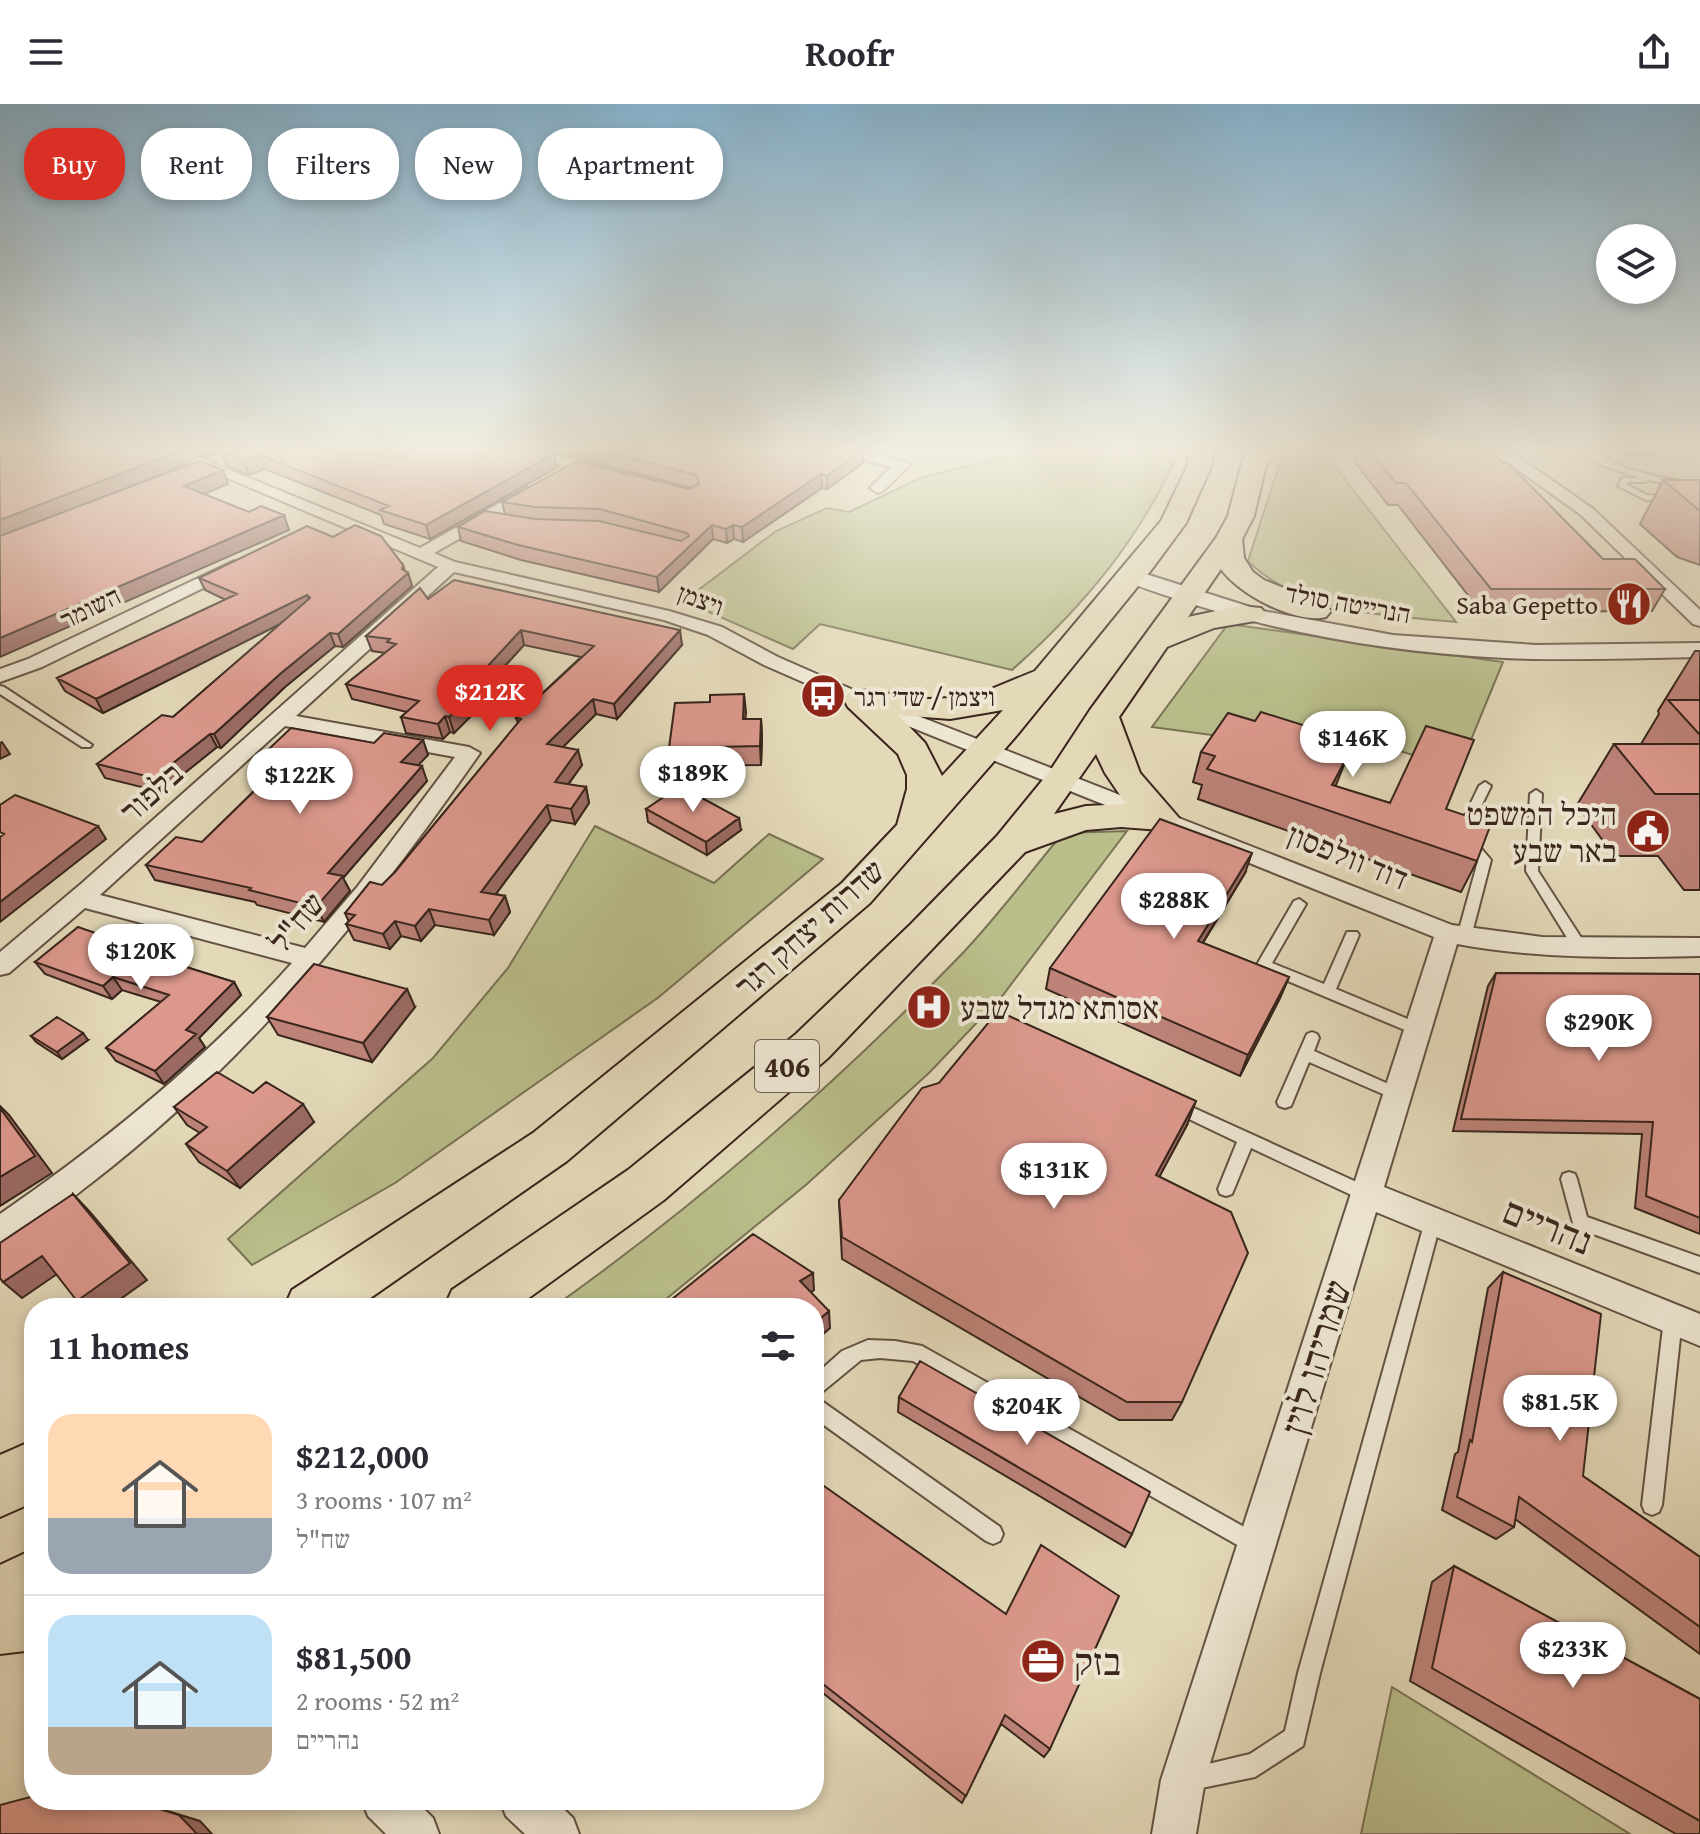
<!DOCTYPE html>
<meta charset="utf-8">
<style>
:root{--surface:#fff;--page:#f7f7f7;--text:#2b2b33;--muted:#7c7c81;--line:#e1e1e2;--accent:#d93025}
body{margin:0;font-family:"Gentium Book Plus","Frank Ruhl Libre",serif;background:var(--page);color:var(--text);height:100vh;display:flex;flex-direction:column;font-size:30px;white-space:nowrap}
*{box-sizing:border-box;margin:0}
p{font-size:26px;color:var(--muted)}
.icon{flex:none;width:44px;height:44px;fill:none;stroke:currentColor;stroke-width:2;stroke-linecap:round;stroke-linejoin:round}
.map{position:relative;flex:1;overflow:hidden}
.side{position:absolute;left:24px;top:1194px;width:800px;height:512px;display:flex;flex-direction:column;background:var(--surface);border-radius:32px;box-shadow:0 4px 12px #0003}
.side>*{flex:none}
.top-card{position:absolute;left:24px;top:24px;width:800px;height:72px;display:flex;gap:16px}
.controls{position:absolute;left:1596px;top:120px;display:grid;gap:16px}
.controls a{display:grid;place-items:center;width:80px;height:80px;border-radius:50%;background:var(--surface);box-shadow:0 4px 12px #0003;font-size:40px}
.price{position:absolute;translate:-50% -68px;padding:0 18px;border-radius:28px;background:#fff;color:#222;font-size:26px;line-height:52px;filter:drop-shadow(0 2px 4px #0008)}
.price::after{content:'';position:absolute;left:50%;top:48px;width:24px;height:18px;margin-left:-12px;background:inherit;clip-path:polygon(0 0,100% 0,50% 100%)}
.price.active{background:var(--accent);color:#fff}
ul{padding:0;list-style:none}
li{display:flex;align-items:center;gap:24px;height:200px;padding:0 24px}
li+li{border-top:2px solid var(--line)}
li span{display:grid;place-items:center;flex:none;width:224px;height:160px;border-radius:24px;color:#555}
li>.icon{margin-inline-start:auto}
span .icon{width:96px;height:96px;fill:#fffc;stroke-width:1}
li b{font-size:34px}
h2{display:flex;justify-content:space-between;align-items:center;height:96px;padding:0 24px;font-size:34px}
.tag{padding:0 28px;border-radius:32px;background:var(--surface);box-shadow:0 4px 12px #0003;font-size:28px;line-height:72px}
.tag.active{background:var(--accent);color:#fff}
header{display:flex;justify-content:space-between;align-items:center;height:104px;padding:0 24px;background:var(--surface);font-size:36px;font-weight:700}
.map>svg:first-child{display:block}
</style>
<header><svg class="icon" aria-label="menu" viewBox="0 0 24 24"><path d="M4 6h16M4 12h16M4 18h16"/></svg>Roofr<svg class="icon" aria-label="share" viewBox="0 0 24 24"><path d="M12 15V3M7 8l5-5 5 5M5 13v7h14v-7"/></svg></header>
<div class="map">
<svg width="1700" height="1730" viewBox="0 0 1700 1730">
<rect width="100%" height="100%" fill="#e3d9b9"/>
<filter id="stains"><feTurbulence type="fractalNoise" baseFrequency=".0025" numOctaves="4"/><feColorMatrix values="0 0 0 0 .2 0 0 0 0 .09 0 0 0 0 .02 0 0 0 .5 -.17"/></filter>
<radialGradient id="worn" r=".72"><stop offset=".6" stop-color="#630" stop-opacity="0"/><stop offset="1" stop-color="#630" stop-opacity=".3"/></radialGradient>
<path fill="#b9be8b" stroke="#787254" stroke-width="2" d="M1018,344h162c-37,88 -97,159 -168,222l-192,-46 -27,25 -109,-48 92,-70 51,-23 22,4 71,-34 87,-22z
M1294,348l23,1 13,7 126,162c-71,-7 -155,-8 -208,-61l34,-105z
M1228,520l275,38 -44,107 -79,-24 -4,12 -224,-30z
M595,722l119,57 55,-49 54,25 -164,138 -264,186 -143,82 -24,-26 205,-181 75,-90z
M1127,727l-124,164 -73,77 -123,112 -152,124h-103c145,-103 281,-221 405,-349 38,-39 71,-84 106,-126z
M1392,1583l238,147h-269z"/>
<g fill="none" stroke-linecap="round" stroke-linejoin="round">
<g stroke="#635243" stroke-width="4">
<path id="service" d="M1573,344c18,0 36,14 53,20 24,8 49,13 74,16v6l-51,-10 -4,2h-17l-1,3 20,10 53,1v6l-54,-2 -28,-14 4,-8h17l-37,-13z
M0,582l4,1 88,58 -2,2h-8l-82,-53z
M1485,678l6,4 -23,47 23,27 -20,77 -7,5 -7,-5 21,-76 -22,-27 23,-48z
M1536,686l6,4 -4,77 51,79 -7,5 -5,-1 -51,-83 4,-77z
M1299,795l7,5 -34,59 52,21 23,-52h10l2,3 -23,54 86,36 2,4 -2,4h-10l-153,-64 -2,-4 2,-4 35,-60z
M1312,928l5,2 2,4 -5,13 88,39 3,4 -3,4 -5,2 -5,-2 -83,-36 -18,44 -6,2 -6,-2 -2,-4 30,-68z
M1174,995l198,90 2,5 -2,5 -6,2 -6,-2 -109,-51 -19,46 -6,2 -6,-2 -2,-5 19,-47 -69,-33 -2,-4 2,-4z
M1569,1068l6,2 2,5 10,38 113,40v16l-126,-46 -13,-48 2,-5z
M1433,1109l6,3 2,5 -121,452 -17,73 -48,31 -68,14 -8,-4 -4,-8 4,-8 71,-17 35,-23 13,-58 127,-452 2,-5z
M1673,1206l6,3 3,6 -20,186 -3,7 -7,3 -7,-3 -3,-7 22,-186 3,-6z
M868,1236l27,1 27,5 340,191 3,7 -3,7 -7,3 -7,-3 -335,-190 -33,-3 -19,2 -45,37 184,130 3,7 -3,7 -7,3 -7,-3 -172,-123v-42l28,-25z"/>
</g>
<g stroke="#635243" stroke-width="4">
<path id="minor" d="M156,344h20l244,100 106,-60h12v6l-104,59 21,9 214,49 53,16 56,30 89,39 585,229 90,12 158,1v18c-81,2 -162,3 -243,-12l-73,243 316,127v32l-324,-134 -171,568 -9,54h-44l9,-54 273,-843 -581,-233 -89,-39 -56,-30 -44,-15 -210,-48 -158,144 173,31 11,6c-112,161 -234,311 -390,431 -28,21 -57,50 -90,62v-32c106,-73 206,-155 292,-251l-207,-55 -76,65 -9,2v-23l82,-69 356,-316zM285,622l170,31 -97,129 -53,62 -205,-53z
M502,344h25l80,21 3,3 -8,5z
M819,344h28l60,14 3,3 -27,26 -5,2 -8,-5 21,-21z
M1281,344h21l-43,18 -5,1 -7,-4z
M1477,344h20l23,10 73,51 107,101v16l-7,-2 -112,-109 -71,-51z
M234,457l9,5 -3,4 -198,97 -42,15v-13l28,-10z
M362,1696h53l18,18 6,16h-53l-18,-18z
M500,1696h54l19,18 6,16h-54l-19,-18z"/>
</g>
<g stroke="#635243" stroke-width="4">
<path id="tertiary" d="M1133,466l130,41 130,24 143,10 164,-2v14c-65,1 -130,4 -195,1 -130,-6 -258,-31 -380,-77l-3,-5z"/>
</g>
<g stroke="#38251c" stroke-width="4">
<path id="primary" d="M1190,344h24l-3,19 -25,56 -34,46 -135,166 -147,168 -303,258 -211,147h-72l8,-18 241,-157 309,-250 55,-58 10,-36v-14l-9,-21 -50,-47 -4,-7 4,-7 12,-3 69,9 43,-2 63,-26 126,-150 26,-54zM1003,606l-61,66 -17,-33 -27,-28 52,4z
M1246,344h24l-16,68 -12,23 2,19 9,14 11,8 62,25 5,6 -5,6c-29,8 -88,-23 -105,-48l-33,48 51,-11 22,2 5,6 -5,6 -47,8 -47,19 -48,70 21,56 39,45 -5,8 -13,4 -40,-3 -35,3 -61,22 -197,206 -164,142 -149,108h-71l8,-18 176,-120 168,-136 115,-110 86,-88 53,-65 40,-61 126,-172 12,-22zM1096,650l9,19 21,31 -40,2 -32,8z
M34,1336v62l-34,15v-62z
M34,1445v101l-34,4v-89z"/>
</g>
<use href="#service" fill="#ede6d2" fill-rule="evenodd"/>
<use href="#minor" fill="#ede6d2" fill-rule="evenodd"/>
<use href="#tertiary" fill="#ede6d2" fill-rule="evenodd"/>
<use href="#primary" fill="#e3d9b9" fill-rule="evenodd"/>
</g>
<path fill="#bd8379" stroke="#38251c" stroke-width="2" d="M185,344h43l-22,9z
M540,344h320l3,15 -36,26 -5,-1 -79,54 -9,-3 -7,4 -14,-4 -54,53 -138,-32 -60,-19 -3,-14 47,-13 -3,-12 187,-13 3,-1z
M861,344h21l-5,4z
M1359,344h8l298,141 -13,22 -171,1 -83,-107h-10l-33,-43z
M1616,344h84v1l-1,1 -70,6z
M221,348l333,2 2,14 -126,71 -46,-15 -3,-9 -116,-46 -16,6 -22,-9z
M1663,376h37v85l-23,-8 -37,-33z
M403,461l1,5 4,3 4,13 -69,61 -8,-1 -50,41 -64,61 -4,-1 -56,45 -56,-14 -8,-14 76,-47 109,-94 -179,90 -38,-22 -8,-13 169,-78 -21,-10 -6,-12z
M428,495l254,46 -65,74 -21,-5 -33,33 19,18 -14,20 18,2 3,16 -14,21 -24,-4 -55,74 9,2 5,16 -16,23 -59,-10 -14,16 -20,-5 -11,13 -36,-9 -8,-16 3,-2 -4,-9 37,-28 13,-13 123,-149 -2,-5 65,-61 -57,-12 -42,46 3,11 -31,31 -4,-1 -7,7 -37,-6 -5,-16 6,-5 -55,-13 -6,-15 39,-31 -13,-2 -6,-15z
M1695,547h5v239h-16l-26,-34h-44l-37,-51 37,-61h27l18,-30 -1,-3z
M744,590l1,25h16l1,18 -1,28 -89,1 -3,-18 41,-46z
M423,636l5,15 -10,10 9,16 -84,97 7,13 -26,31 -67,-17 -2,-3 -100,-22 -9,-15 56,-23 63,-62 -5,-1 -7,-15 121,-21z
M1317,641l18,41 55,17 56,6 31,52 -16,31 -263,-93 4,-14 -9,-3 8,-30z
M646,705l95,21 -34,25 -59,-33z
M1245,769l-42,70 86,34 -9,21 -40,78 -194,-87 4,-21z
M148,851l86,27 7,13 -42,43 6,9 -41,37 -48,-23 -10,-13 55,-46 -39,-12 -10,9 -67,-25 -10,-12z
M1496,869l204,1v260l-65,-26 7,-74 -189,-3 35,-145z
M415,903l-43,55 -94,-27 -11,-18z
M31,932l57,4 -26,19 -26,-17z
M253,989l61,29 -74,66 -41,-26 -13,-18 14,-11 -13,-8 -13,-18z
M1187,1021l-28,52 23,225 -10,18h-53l-277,-161 -3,-59z
M1503,1168l80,204 117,81v97l-185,-135 -1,8 -18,12 -54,-29 13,-56 3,-2 30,-164z
M899,1293l233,137 -7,13 -227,-135z
M814,1375l236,270 -6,8 -43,-33 -39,79 -148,-117z
M1454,1462l246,133v135h-24l-266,-153 22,-99z"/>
<path fill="#9a6a63" stroke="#38251c" stroke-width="2" d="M202,344h26l-22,9z
M863,345v14l-36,26v-13z
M179,347l5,14 -184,73v-18z
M554,350l2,14 -126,71 -4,-14z
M260,351l5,14 -16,6 -5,-13z
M223,366l5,14 -38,16 -6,-14z
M821,370l1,14 -79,54 -1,-15z
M284,411l5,15 -289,127v-19z
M712,421l1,14 -54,53 -2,-15z
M733,421l1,14 -7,4 -1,-14z
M403,461l3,10 2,-2 4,13 -69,61 -5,-13 64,-65z
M307,491l5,13 -209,105 -7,-14z
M521,526l3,15 -42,46 3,11 -31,31 -5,-16 21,-32z
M680,526l2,15 -65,74 -3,-15z
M330,529l5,13 -50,41 -64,61 -7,-14 66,-60z
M744,590l2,18 -2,25 -1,-18z
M593,595l3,15 -46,46 -3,-16z
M445,612l5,16 -7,7 -5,-15z
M761,615l1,18 -1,28 -1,-19z
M210,630l7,13 -56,45 -7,-14z
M423,636l5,15 -21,22 -6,-15z
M2,638l8,12 -10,5v-16z
M578,646l4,15 -24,33 -3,-16z
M1348,651l-12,30 -13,24 9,-24z
M422,662l5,15 -84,97 7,13 -26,31 -8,-15 12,-34z
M586,683l3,16 -14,21 -4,-15z
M547,701l4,15 -65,87 -5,-15z
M739,714l2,12 -34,25 -1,-13z
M98,722l8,13 -106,83v-20z
M1252,749l-7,20 -54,89 7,-21z
M505,792l5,16 -16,23 -5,-15z
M429,805l6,16 -14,16 -6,-15z
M395,817l6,15 -11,13 -7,-15z
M113,873l9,13 -10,9 -9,-13z
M1289,873l-9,21 -40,78 8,-21z
M234,878l7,13 -42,43 6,9 -41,37 -9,-13 31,-41z
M407,885l8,18 -43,55 -9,-19z
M83,929l5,7 -26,19 -5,-7z
M1196,997l-9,24 -39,73 8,-23z
M303,1000l11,18 -74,66 -13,-17z
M0,1002l9,9 43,58 -52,33z
M73,1090l17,18 57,68 -39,28h-23l-8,-7z
M42,1152l18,16 -38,26 -19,-16z
M813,1169l1,17 -12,9 -2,-18z
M829,1207l1,17 -16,14v-18z
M131,1696l69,21 12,13h-15z"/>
<path fill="#dc988d" stroke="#38251c" stroke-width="2" d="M0,344h172l7,3 -179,69z
M230,344h304l20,6 -128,71 -46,-15 9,-4 -129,-51 -16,7 -23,-10z
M590,344h270l3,1 -36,27 -6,-2 -79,53 -9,-2 -7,4 -14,-4 -55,52 -139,-32 -60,-18 27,-16 50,8 64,2 82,20 8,-5 -2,-3 -87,-24 -65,-2 -33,-5 75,-41 112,28 10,-5 -3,-9z
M1367,344h121l15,15h5l95,96h32l30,30h-174l-85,-106h-10z
M199,357l24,9 -39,16 65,26 12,-6 23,9 -284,123v-102z
M1663,376h37v31z
M355,421l26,11 22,29 -1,4 6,4 -70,61 -8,-1 -50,41 -66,60h-4l-56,44 -57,-14 65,-49 11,2 137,-119 -3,-3 -211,104 -39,-21 180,-84 -38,-16 108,-52 26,11z
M454,476l226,50 -66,74 -21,-5 -46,45 31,6 -23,32 31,5 -15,22 -24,-4 -66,87 24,4 -16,24 -60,-11 -14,17 -20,-5 -12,13 -37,-10 9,-9 -10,-2 25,-31 12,3 13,-13 126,-153 -5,-1 78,-72 -73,-16 -51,55 11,2 -32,30 -4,-1 -7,8 -37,-7 18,-16 -73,-17 50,-40 -9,-2 3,-3 -24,-3 54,-48 8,11z
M744,590l-1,25h18l-1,27 -91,2 6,-45 35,-1v-7z
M1668,596h32v35z
M1261,608l61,19 -8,13 34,11 -16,30 58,18 36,-77 48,14 -28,69 36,12 7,8 -12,32 -270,-92 8,-13 -14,-4 27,-39 27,8z
M291,624l83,15 10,-10 39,7 -22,22 21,4 -94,107 15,3 -27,31 -67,-17 2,-2 -105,-23 30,-28 26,5 75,-73 -24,-5z
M1614,640h86v50h-45z
M680,682l59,32 -33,24 -60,-33z
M15,691l83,31 -98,76v-65l4,-3 -4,-2v-27z
M1160,715l92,34 -54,88 91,36 -41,78 -198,-87z
M78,823l67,23 -4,3 93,29 -48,48 10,4 -41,37 -49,-23 63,-53 -56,-18 -10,9 -68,-24z
M314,860l93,25 -44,54 -96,-26z
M1496,869l204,1v244l-54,-22 7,-74 -192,-3z
M998,907l198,90 -40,74 75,37 17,41 -66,149h-55l-285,-165 -3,-37 83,-112 17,-5z
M57,913l26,16 -26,19 -26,-16z
M217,968l36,21 13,-11 37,22 -76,67 -41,-27 21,-17 -33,-20z
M0,1004l35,48 -35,21z
M73,1090l57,69 -53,38 -35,-45 -39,26 -3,-4v-35z
M753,1130l60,39 -13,8 29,30 -15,13v-16h-153z
M1503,1168l98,42 -18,162 117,81v70l-181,-130 -5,30 -57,-30 13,-57 2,2z
M920,1257l230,131 -18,42 -233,-137z
M814,1375l192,135 35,-69 78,51 -69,153 -45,-34 -39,81 -152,-119z
M1454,1462l246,133v122l-268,-153z
M34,1692v4h96l49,15 18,19h-197v-29z"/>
<linearGradient id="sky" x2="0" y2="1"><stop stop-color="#87b6d4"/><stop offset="0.59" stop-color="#f2eee0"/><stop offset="1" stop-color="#f2eee0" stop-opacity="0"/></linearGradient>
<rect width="1700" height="586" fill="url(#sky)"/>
<defs>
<g id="restaurant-disc" transform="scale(2.3)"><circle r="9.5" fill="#8f2418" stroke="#ede6d2"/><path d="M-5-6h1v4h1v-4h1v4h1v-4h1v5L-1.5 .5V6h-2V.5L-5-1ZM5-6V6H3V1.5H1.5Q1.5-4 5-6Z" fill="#fff"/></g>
<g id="bus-disc" transform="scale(2.3)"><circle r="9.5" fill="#8f2418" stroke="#ede6d2"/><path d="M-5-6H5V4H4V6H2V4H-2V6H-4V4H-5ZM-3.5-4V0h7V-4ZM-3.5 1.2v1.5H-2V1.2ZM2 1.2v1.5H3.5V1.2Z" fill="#fff"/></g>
<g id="civic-disc" transform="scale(2.3)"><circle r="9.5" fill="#8f2418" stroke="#ede6d2"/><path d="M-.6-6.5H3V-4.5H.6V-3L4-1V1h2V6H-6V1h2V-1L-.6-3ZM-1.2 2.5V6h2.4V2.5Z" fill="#fff"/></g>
<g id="hospital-disc" transform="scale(2.3)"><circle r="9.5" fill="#8f2418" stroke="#ede6d2"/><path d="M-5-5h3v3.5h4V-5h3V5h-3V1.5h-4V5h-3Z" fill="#fff"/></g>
<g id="office-disc" transform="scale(2.3)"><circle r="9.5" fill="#8f2418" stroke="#ede6d2"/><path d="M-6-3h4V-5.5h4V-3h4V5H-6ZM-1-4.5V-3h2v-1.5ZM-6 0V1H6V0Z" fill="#fff"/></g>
</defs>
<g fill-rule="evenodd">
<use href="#restaurant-disc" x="1629" y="500"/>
<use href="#bus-disc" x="823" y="592"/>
<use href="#civic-disc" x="1648" y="727"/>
<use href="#hospital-disc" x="929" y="903"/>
<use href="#office-disc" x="1043" y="1557"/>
</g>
<g text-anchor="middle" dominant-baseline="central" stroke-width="8" stroke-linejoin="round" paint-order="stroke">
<g font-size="26" fill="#38251c" stroke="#ede6d2">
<text transform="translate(701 495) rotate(20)">ויצמן</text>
<text transform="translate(1348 499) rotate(10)">הנרייטה סולד</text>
<text transform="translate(90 503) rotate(-26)">השומר</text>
</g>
<g font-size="26" fill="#38251c" stroke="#ede6d2" text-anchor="end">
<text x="1598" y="500">Saba Gepetto</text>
<text x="854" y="592" text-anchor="start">ויצמן / שד׳ רגר</text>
</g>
<rect fill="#ede6d2" stroke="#6e5f53" stroke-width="2" x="755" y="936" width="64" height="52" rx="6"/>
<g font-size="30" font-weight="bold" fill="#38251c">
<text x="787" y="962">406</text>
</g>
<g font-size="32" fill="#38251c" stroke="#ede6d2">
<text transform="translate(151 688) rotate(-42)">בלפור</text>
<text transform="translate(1348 752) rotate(22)">דוד וולפסון</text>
<text transform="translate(296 818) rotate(-50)">שח"ל</text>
<text transform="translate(809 824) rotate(-42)">שדרות יצחק רגר</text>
</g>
<g font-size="32" fill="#38251c" stroke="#ede6d2" text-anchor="end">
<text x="1617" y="709">היכל המשפט<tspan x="1617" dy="37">באר שבע</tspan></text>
<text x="960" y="903" text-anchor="start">אסותא מגדל שבע</text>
</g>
<g font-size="38" fill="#38251c" stroke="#ede6d2">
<text transform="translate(1548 1121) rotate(22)">נהריים</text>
<text transform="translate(1315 1253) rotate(-73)">שמריהו לוין</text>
</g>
<g font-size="38" fill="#38251c" stroke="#ede6d2" text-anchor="start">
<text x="1074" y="1557">בזק</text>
</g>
</g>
<rect width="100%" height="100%" filter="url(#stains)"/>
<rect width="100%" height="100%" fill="url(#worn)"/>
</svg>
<div class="controls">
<a><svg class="icon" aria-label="layers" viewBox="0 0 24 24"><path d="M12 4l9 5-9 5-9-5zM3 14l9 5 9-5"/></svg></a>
</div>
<b class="price active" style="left:490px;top:629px">$212K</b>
<b class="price" style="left:1353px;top:675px">$146K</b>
<b class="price" style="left:693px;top:710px">$189K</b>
<b class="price" style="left:300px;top:712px">$122K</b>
<b class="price" style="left:1174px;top:837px">$288K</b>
<b class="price" style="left:141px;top:888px">$120K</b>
<b class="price" style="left:1599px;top:959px">$290K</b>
<b class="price" style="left:1054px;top:1107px">$131K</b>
<b class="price" style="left:1560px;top:1339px">$81.5K</b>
<b class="price" style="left:1027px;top:1343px">$204K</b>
<b class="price" style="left:1573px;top:1586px">$233K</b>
<div class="top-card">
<a class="tag active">Buy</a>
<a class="tag">Rent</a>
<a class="tag">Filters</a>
<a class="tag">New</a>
<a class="tag">Apartment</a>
</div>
<section class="side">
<h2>11 homes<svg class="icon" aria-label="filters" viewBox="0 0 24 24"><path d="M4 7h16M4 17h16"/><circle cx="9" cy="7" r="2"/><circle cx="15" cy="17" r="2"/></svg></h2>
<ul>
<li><span style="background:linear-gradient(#ffd9b3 65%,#9aa5b1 0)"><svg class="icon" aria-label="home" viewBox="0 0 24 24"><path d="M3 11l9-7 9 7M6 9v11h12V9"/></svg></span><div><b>$212,000</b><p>3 rooms · 107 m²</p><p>שח&quot;ל</p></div></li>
<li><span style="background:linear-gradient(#bfe0f5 70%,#b9a48a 0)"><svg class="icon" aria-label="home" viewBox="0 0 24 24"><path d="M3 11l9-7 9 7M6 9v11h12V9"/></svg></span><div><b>$81,500</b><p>2 rooms · 52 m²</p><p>נהריים</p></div></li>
</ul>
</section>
</div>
